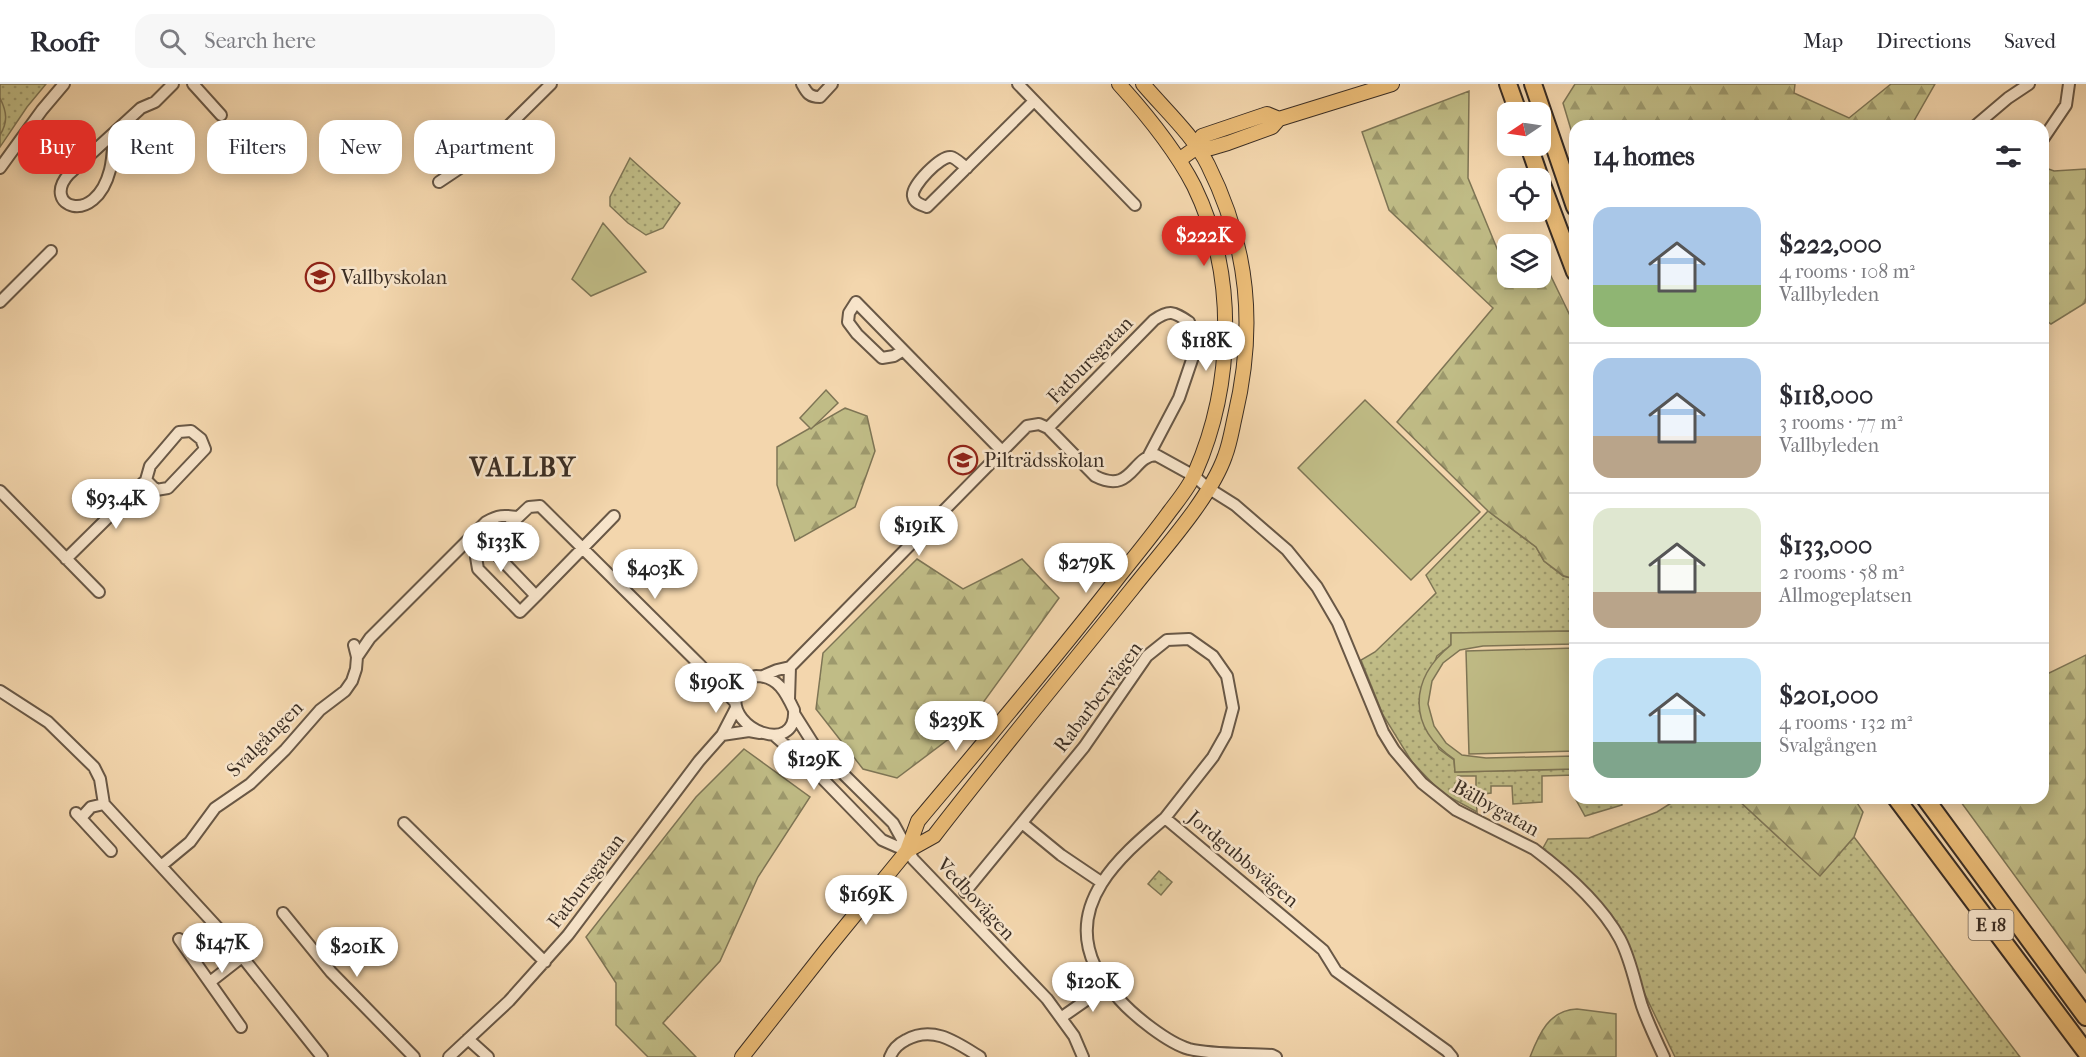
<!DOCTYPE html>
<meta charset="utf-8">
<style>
:root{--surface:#fff;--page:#f7f7f7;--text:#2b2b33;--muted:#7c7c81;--line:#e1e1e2;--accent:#d93025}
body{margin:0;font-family:"IM FELL French Canon",serif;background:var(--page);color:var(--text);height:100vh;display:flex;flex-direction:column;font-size:22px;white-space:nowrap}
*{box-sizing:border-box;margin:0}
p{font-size:20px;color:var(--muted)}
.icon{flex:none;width:33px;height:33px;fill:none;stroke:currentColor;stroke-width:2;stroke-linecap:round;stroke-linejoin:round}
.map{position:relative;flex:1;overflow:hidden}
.details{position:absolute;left:1569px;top:36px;width:480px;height:684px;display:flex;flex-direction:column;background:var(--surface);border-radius:18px;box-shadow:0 3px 15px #0003}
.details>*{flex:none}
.guide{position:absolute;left:18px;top:36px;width:570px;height:54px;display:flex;gap:12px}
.needle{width:39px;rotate:257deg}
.controls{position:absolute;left:1497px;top:18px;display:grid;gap:12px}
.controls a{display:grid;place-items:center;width:54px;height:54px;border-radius:12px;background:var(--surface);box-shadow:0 3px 15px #0003;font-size:30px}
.price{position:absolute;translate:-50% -51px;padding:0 14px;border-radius:21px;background:#fff;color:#222;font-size:20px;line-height:39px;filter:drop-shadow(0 2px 3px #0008)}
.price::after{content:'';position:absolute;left:50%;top:36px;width:18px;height:14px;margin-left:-9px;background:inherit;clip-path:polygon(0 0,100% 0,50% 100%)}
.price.active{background:var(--accent);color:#fff}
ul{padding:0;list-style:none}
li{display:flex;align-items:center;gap:18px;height:150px;padding:0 24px}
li+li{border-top:2px solid var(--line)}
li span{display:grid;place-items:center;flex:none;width:168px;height:120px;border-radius:18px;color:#555}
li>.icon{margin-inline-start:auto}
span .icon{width:72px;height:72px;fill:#fffc;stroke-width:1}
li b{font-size:26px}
h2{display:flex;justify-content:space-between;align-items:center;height:72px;padding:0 24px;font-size:26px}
.chip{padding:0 21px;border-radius:18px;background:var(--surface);box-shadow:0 3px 15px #0003;font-size:21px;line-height:54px}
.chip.active{background:var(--accent);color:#fff}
header{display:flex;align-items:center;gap:36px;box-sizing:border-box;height:84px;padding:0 30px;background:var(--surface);border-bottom:2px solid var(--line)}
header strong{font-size:28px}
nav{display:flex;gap:33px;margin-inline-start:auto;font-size:21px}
.search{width:420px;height:54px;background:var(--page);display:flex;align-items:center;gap:15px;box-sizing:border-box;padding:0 21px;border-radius:18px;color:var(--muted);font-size:22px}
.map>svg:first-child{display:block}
</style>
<header>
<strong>Roofr</strong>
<div class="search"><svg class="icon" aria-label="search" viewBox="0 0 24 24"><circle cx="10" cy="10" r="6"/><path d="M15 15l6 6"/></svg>Search here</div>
<nav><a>Map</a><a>Directions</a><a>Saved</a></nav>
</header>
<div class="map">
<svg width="2086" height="973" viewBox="0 0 2086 973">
<defs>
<pattern id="grass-dots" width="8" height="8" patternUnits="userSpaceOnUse" patternTransform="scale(1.5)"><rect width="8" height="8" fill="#c0bc86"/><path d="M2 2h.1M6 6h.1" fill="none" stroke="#9d996d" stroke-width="1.8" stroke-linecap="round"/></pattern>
<pattern id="forest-firs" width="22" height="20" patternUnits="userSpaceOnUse" patternTransform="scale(1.5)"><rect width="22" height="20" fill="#c0bc86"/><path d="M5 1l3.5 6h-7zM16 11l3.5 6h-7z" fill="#9d996d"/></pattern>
</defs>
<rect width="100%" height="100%" fill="#f3d6ad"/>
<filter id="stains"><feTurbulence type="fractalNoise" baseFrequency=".00333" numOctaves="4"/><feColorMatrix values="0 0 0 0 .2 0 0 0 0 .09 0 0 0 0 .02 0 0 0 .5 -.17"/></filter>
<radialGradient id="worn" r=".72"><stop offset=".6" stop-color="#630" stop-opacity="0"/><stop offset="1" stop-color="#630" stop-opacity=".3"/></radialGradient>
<path fill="url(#grass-dots)" stroke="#7e7555" stroke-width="1.5" fill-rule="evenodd" d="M0,0h46l-19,23 -27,40z
M630,74l50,45 -17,25 -17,7 -18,-12 -18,-17v-9z
M1488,427l48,36 8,14 19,15 12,3v52l-124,2v12l-14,11 -18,47 20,46 15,11 1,12 120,-3v6l-33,1v26l-29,2 -1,-18h-21v7l-15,2 1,17 -35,-19 -30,-31 -29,-47 -22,-55 14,-8 61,-59 -10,-18zM1458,692h18v18l-18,1z
M1575,714h46l1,7 -37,11z
M1679,714h57l84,77 34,-38 166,220h-345l-74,-154 -58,-55 5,-9 41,-1 68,-26z
M1159,787l13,11 -11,13 -13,-11z"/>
<path fill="url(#forest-firs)" stroke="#7e7555" stroke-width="1.5" d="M1575,0h220l-1,9 55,25 42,-34h44l-24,42h-336v17l-12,-40z
M1469,7l-1,87 30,73 9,3 1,24h32l1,-15 4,1 30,62v253l-11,-3 -20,-15 -8,-14 -48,-36 -91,-89 96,-114 -104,-98 -27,-78z
M0,14c7,14 8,24 0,37z
M2043,83l11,4 32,-2v129l-1,5 -34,21 -8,-6z
M845,324l22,8 8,35 -20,56 -60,34 -18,-56v-38z
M917,475l46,30 59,-30 37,39 -93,128 -69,52 -34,-9 -47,-60 7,-56z
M2086,571v318l-128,-175h85v-122z
M744,665l66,48 -52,80 -38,84 -57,62 33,34h-48l-32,-32v-42l-30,-46 110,-140z
M1736,714h118l9,14 -9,25 -34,39z
M1577,925l39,5v43h-86c9,-23 19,-47 47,-48z"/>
<path fill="#c0bc86" stroke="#7e7555" stroke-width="1.5" d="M603,139l43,49 -55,24 -19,-17z
M826,306l12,13 -27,26 -11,-11z
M1365,316l115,112 -69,68 -113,-112z
M1575,547v13l-92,2 -23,4 -17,13 -11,18 -4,23 6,22 12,17 16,12 24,3 89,-2v13l-120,3 -1,-13c-46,-31 -46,-79 -3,-114v-12z
M1575,564v103l-106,3 -3,-103z"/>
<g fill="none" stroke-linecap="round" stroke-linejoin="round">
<g stroke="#695846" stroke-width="14">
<path id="minor" d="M193,0l28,31
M802,0c5,9 7,13 18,13l12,-13
M1018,0l117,121
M1975,42l33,-28 21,-14
M114,49c-1,12 -1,25 -4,37 -15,58 -70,36 -41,4l72,-66 14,-6 18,-18
M2043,55l23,-34 3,-21
M0,84l42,-58 22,-26
M967,84c-5,-3 -11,-10 -16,-11 -10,-2 -40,29 -38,39 1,7 8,9 14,11l107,-106
M439,98l39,-26 73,-72
M0,218l51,-51
M905,268l-3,-1 -8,5 -12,2 -25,-24 -9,-12 1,-9 7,-11 146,149
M1048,344l106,-108c16,-11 20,-8 35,2l8,23 -18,53 -30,57
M0,407l99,101
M495,454l-2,7 2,8 41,43 78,-80
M66,475l80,-79 4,-14 29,-34 12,-1 10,8 4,10 -37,39 -12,2 -10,-10
M536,512l-16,16 -42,-43 -2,-12 53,-50 11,-1 159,158 36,38
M357,573l13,-19 116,-116c12,-7 18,-7 31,-5
M706,587l25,7 18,1
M756,592c22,0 30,17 38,34 3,46 -66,20 -58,-15 3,-10 11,-16 20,-19z
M763,592l14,-6 13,-3
M0,607l48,31 46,45 6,12 4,25 124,135 94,118
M789,615l1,-32 237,-241 12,-2 9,4 47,48c37,19 37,-20 61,-21l38,21 14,12 27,17 52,45 30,37 21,36 45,109 11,18 28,33 34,27 78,39c32,24 67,55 86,90 11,21 15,45 22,67 6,17 14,34 22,51
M795,631l19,30 79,78 20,36 134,140 27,37 9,21
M722,651l27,-4 11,2
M775,652l42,37 65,67 25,11
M76,729l35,38
M81,734l10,-11 13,-3
M404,739l141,139
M1022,739l39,32 40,27
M161,782l29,-24 25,-34 35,-24 35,-34 35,-40 25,-19 7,-10 4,-12 1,-12 -3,-12
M965,808l119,-145 63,-91 20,-16 22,-1 24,17 14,20 6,32 -7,26 -13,23 -48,61
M283,829l48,59 83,85
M179,855l62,88
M210,898l32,-25
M1062,933l46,-32
M468,955l20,18
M449,973l60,-56 59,-66 131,-174 23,-26 14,-27
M890,973c3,-8 8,-13 16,-17 27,-15 50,2 74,17
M1276,973l-4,-2c-27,-2 -57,0 -83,-6 -21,-6 -55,-33 -70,-50 -8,-10 -19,-21 -24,-33 -30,-64 27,-111 70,-148l158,132 13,21 111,80 5,6"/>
</g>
<g stroke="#3b2e24" stroke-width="16">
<path id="major" d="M1197,63l14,1 17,-5 44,-16 7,-8 113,-35
M1179,76l18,-13 5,-11 65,-22 12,5
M907,767l27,-15c64,-83 132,-165 198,-247 29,-37 78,-90 93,-133 5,-13 7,-27 10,-40 21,-88 14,-169 -27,-251 -15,-30 -43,-55 -65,-81
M742,973l85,-108 80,-98 11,-30c68,-81 137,-162 202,-246 17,-21 34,-42 50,-64 9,-12 20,-25 25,-38 39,-89 42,-199 -1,-287 -19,-37 -47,-71 -75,-102"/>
</g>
<g stroke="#3b2e24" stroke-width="20">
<path id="highway" d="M1508,0l10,28
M1533,0l42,123
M1529,62l11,32
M1540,95l35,93
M1896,714l190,254
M1925,714l161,219"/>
</g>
<use href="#minor" stroke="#f7e4ca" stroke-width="10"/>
<use href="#major" stroke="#eabb76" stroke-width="14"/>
<use href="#highway" stroke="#eabb76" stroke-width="16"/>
</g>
<defs>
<g id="school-ring" transform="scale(1.5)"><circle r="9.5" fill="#f7e4ca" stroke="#8f2418" stroke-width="1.5"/><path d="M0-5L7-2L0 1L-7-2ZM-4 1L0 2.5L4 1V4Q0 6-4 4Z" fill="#8f2418"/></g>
</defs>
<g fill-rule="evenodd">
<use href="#school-ring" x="320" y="193"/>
<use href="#school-ring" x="963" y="376"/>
</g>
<g text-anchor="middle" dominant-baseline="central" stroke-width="5" stroke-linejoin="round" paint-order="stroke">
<rect fill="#f7e4ca" stroke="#736556" stroke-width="1.5" x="1968.5" y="826" width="45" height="30" rx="4.5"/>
<g font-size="18" font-weight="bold" fill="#3b2e24">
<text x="1991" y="841">E 18</text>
</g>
<g font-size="20" fill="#3b2e24" stroke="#f7e4ca" text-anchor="start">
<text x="341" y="193">Vallbyskolan</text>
<text x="984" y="376">Pilträdsskolan</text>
</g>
<g font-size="20" fill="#3b2e24" stroke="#f7e4ca">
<text transform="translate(1090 276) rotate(-46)">Fatbursgatan</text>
<text transform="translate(1098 613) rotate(-53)">Rabarbervägen</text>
<text transform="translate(265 655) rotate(-45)">Svalgången</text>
<text transform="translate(1496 724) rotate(29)">Bälbygatan</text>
<text transform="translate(1243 775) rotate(40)">Jordgubbsvägen</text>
<text transform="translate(586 797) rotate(-53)">Fatbursgatan</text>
<text transform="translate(976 815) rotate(47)">Vedbovägen</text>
</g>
<g font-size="26" font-weight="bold" letter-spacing="1.5" fill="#3b2e24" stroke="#f7e4ca">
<text x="523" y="383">VALLBY</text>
</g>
</g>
<rect width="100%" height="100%" filter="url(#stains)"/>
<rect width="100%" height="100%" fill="url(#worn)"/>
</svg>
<div class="controls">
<a><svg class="needle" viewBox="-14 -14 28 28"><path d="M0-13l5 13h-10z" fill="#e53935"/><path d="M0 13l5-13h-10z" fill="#7c7c81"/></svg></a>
<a><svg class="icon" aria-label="locate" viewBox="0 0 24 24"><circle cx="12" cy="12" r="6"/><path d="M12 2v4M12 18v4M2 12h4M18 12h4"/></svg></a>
<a><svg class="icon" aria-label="layers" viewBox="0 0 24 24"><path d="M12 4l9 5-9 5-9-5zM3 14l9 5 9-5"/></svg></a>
</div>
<b class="price active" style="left:1204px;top:183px">$222K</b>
<b class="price" style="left:1206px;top:288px">$118K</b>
<b class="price" style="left:116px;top:446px">$93.4K</b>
<b class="price" style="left:919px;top:473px">$191K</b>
<b class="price" style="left:501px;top:489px">$133K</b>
<b class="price" style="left:1086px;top:510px">$279K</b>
<b class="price" style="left:655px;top:516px">$403K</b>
<b class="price" style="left:716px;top:630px">$190K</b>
<b class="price" style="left:956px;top:668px">$239K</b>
<b class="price" style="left:814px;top:707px">$129K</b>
<b class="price" style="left:866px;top:842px">$169K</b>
<b class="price" style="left:222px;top:890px">$147K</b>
<b class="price" style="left:357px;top:894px">$201K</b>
<b class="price" style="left:1093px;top:929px">$120K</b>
<div class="guide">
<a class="chip active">Buy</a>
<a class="chip">Rent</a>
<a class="chip">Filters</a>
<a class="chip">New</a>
<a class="chip">Apartment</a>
</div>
<section class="details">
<h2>14 homes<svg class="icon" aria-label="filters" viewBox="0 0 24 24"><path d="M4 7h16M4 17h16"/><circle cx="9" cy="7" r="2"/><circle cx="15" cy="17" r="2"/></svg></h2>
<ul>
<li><span style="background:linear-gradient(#a9c7e8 65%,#8fb573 0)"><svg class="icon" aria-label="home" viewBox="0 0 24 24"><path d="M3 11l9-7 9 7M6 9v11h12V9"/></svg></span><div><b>$222,000</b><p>4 rooms · 108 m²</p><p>Vallbyleden</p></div></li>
<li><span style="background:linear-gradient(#a9c7e8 65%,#b9a48a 0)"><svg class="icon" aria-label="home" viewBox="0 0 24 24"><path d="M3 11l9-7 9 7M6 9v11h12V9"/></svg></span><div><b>$118,000</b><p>3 rooms · 77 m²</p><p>Vallbyleden</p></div></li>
<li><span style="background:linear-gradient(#dfe7d0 70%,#b9a48a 0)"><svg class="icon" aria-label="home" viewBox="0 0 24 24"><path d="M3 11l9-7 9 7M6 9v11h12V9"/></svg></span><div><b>$133,000</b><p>2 rooms · 58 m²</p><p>Allmogeplatsen</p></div></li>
<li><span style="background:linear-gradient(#bfe0f5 70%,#7fa58c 0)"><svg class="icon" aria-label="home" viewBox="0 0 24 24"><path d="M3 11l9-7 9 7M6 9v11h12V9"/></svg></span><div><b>$201,000</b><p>4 rooms · 132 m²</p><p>Svalgången</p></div></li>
</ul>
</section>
</div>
